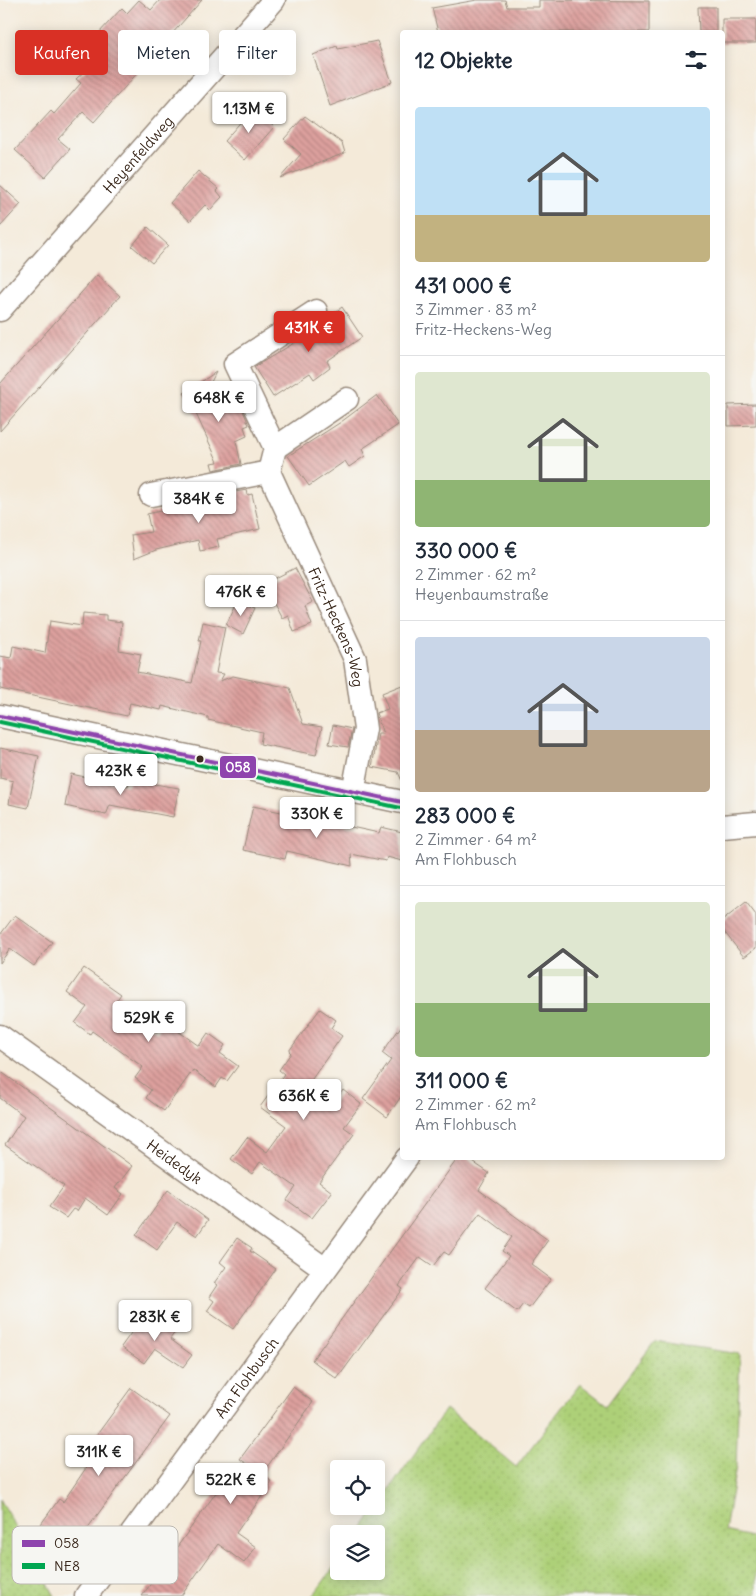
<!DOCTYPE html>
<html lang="de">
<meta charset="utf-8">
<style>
:root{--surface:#fff;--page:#f2f2f3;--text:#1f2937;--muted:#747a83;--line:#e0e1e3;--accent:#d93025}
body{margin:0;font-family:Delius,sans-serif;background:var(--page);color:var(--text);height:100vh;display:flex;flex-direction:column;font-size:19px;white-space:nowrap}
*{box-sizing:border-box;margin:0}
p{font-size:16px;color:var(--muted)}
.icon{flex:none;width:28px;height:28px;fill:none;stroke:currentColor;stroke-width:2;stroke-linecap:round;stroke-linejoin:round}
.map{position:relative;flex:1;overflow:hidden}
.details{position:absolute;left:400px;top:30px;width:325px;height:1130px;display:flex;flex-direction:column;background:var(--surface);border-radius:5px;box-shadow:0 2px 12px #0003}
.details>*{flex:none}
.banner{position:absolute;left:15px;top:30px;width:310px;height:45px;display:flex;gap:10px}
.controls{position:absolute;left:330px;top:1460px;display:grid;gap:10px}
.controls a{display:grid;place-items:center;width:55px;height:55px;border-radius:5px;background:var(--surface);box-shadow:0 2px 12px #0003;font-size:25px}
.price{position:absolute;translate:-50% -42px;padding:0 11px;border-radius:5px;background:#fff;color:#222;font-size:16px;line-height:32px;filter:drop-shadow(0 1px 2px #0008)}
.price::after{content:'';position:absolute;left:50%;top:30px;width:15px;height:11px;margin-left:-8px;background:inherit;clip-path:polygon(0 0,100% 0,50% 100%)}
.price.on{background:var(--accent);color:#fff}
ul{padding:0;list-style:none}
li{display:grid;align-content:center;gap:10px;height:265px;padding:0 15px}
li+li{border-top:1px solid var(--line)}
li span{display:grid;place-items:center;height:155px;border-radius:5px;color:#555}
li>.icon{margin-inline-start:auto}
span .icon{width:90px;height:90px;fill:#fffc;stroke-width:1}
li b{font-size:21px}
h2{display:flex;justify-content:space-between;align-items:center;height:60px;padding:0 15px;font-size:21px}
.tag{padding:0 18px;border-radius:5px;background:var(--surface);box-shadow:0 2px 12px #0003;font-size:18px;line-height:45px}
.tag.on{background:var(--accent);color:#fff}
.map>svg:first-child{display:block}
</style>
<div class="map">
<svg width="756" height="1596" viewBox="0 0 756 1596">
<defs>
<pattern id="grass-dots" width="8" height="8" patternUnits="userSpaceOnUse" patternTransform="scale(1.25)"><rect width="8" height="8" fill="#add078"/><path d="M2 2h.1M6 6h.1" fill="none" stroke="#96b367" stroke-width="1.8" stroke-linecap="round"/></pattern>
<pattern id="building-back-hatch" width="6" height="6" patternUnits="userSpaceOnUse" patternTransform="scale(1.25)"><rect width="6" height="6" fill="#dda09e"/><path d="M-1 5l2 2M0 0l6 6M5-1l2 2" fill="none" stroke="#b48380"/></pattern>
</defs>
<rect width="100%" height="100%" fill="#f6f6f2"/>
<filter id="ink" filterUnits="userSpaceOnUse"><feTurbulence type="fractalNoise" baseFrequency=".02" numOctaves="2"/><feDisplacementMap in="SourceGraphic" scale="10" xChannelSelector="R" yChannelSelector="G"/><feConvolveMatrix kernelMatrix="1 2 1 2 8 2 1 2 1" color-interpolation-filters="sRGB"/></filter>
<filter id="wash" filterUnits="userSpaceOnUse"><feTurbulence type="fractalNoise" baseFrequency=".0096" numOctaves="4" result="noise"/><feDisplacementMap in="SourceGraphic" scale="20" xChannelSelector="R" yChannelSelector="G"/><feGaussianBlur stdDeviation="1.12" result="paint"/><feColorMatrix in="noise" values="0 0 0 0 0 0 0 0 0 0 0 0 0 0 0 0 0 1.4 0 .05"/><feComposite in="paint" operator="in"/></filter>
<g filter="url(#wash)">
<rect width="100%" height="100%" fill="#f4ead9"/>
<path fill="url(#grass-dots)" stroke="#747d4b" d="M655,1341l85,13 -4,112 -11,65 31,7v58h-443l26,-36v11h37v-37h-18l88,-125 70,58 64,-83 27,21z
M0,1499l55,97h-55z"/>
<g id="blocks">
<path fill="url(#building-back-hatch)" d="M139,0l12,10 9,-10h42l-108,122 -11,-10 -25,27 12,10 -25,28 -30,-27 36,-39 3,3 27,-31 -5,-4 12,-11 -7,-6 21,-24 -4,-4 24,-26 5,5z
M477,0h28l2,7h32v-7l110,1v31h-211l-6,-24z
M698,7h18v25h-17z
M722,19h34v24h-34z
M377,41l15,41 -62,24 -17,-51 24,-9 1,3z
M253,108l21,19 -29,33 -21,-19z
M305,116l37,27 3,10 -65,25 21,-24 -17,-15z
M198,171l21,18 -2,2 5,6 -12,13 -5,-5 -15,16 -20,-18z
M0,185l21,19 -21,23z
M148,227l20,18 -16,18 -20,-17z
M97,275l23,21 -120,135v-47z
M342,307l20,30 -35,24 3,6 -16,12 -4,-6 -37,24 -19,-30 37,-22z
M216,372l-8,16 9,14 11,-6 5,14 8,-4 8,19 -5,2 3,9 -11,5 5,23 -28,6 -2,-7 7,-1 -26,-57 -8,-12z
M377,395l21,30 -36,24 3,7 -16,11 -4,-6 -36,25 -21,-30 53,-34z
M756,404v21l-28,1v-21z
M247,490l1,5 4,-1 8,35 -43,10 2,8 -19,4 -2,-11 -42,10 -22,9 -3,-24 20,-3 -4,-18 44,-10 29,-3 -2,-6z
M295,568l18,34 -8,4 7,19 -18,7 -6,-17 -6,3 -18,-34z
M238,600l17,8 -12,26 -17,-9z
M83,613l23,2v5l16,2 -3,28 22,4 -4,18 55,11 9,-42h-2l4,-19 22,5 -9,46 8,1 -4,7 13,-5 57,12 13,36 19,3 -6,28 -56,-11 2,-12 -54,-12v-3l-46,-11 -1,4 -31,-7 -3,13 -127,-27v-33l11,2 2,-12 32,7 5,-32 32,5z
M402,685v96l-4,-9 -26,-5 6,-33h5l-7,-21 12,-4 -6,-16z
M333,725l19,4 -4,18 -19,-3z
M0,748l39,8 -11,52 -19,-4 4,-23 -13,-3z
M71,774l57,12 2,-6 49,8 -6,29 -63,-12 -4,10 -41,-9z
M253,806l126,27 2,-6 21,5v29l-15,-4 -1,4 -35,-7 1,12 -65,-15 -2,8 -42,-9z
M746,902l10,13v33l-12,9 -22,-28v-8z
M15,915l37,27 -18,24 -24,-17 -10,14v-28z
M84,968l37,26 -5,7 41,31 7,-11 35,25 9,-13 17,12 -5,8 18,13 -11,15 -5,-3 -6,9 -23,-17 -29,41 -18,-13 5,-8 -16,-12 8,-11 -51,-36 -2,3 -15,-11 12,-16 -20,-15z
M320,1009l16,11 -5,8 11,8 -37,53 25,19 13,-18 18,14 -17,23 10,7 -35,48 13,10 -20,26 -25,-18 9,-13 -36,-25 -8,12 -21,-15 16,-22 20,15 19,-26 -26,-19 24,-33 -5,-4 12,-17 -2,-2z
M402,1025v70l-15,22 -24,-18 28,-39 -9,-7z
M0,1071l132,95 -17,22 8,6 -15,21 -23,-17 -8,13 -4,-2 -7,9 -17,-11 15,-21 -59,-41 19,-29 -24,-18z
M458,1158h9l22,15 -10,17 69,50 -17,24 20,15 -22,29 -6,-4 -6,8 -32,-24 24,-32 -7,-5 10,-14 -32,-24 -31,42 -5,-3 -11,14 -13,-9 -21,29 4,3 -66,90 -25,-19z
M168,1190l40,30 -11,16 -20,-14 -20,28 -21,-15z
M237,1238l15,10 -2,3 26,18 -43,60 -26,-18 7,-10 -5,-4 8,-12 -3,-2 12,-16 -6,-5z
M164,1318l14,10 -8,11 22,16 -9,12 -28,-19 -11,15 -23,-16 20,-28 15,11z
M293,1387l20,15 -51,72 10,8 -36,51 20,14 -12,16 -26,-19 -37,52h-39l78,-109 8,6 21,-28 -9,-6z
M131,1388l39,28 -122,166 -9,-16 5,-6 -8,-6 6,-8 -11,-8 28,-39 4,3 23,-34 -9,-6z"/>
</g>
</g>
<g filter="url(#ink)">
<use href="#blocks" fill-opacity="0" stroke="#988a7c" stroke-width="1"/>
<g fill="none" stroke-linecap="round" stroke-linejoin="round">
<g stroke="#988a7c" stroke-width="25">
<g id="street">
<path id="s1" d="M0,310l274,-310"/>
<path d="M275,448l72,-49"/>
<path d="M269,472l6,-24 -40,-84 81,-53"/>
<path id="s2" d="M151,495l118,-23 86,187 10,70 -12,63"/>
<path d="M0,716l402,86"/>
<path d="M722,826l34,-3"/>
<path id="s3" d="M0,1036l325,233"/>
<path id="s4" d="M86,1596l321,-438"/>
</g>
</g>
<use href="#street" stroke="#fff" stroke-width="22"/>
<g stroke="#f6f6f2" stroke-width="8">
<path id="bus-1" d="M0,716l402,86"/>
</g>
<g stroke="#f6f6f2" stroke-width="8">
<path id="bus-2" d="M0,722l401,86"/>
</g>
<use href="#bus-1" stroke="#8e44ad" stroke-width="4"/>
<use href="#bus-2" stroke="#00a651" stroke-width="4"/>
</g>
</g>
<circle fill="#3b2a1e" stroke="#f6f6f2" stroke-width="2" cx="200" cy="759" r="4.5"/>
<g text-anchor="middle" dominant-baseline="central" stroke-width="4.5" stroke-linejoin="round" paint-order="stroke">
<g font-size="15" fill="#3b2a1e" stroke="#f6f6f2">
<text stroke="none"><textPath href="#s1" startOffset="208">Heyenfeldweg</textPath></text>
<text stroke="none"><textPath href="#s2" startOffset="290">Fritz-Heckens-Weg</textPath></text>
<text stroke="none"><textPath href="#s3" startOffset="215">Heidedyk</textPath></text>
<text stroke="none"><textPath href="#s4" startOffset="271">Am Flohbusch</textPath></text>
</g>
</g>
<rect x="12" y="1526" width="166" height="58" rx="8" fill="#f6f6f2" stroke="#beb9b2" stroke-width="1"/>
<rect x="22" y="1540" width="23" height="7" fill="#8e44ad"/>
<rect x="22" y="1563" width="23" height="6" fill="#00a651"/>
<g font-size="14" fill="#3b2a1e">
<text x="54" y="1548">058</text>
<text x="54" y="1571">NE8</text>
</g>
<rect stroke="#f6f6f2" stroke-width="2" x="219" y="755" width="38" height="24" rx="5" fill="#8e44ad"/>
<g font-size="14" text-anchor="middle" font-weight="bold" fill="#fff">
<text x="238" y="772">058</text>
</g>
</svg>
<div class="controls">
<a><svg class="icon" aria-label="locate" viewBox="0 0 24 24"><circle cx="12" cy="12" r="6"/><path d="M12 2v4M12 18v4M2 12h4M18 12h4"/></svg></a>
<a><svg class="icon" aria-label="layers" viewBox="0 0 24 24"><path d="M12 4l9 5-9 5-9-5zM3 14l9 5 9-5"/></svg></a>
</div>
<b class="price" style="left:249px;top:134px">1.13M €</b>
<b class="price on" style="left:309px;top:353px">431K €</b>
<b class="price" style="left:219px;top:423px">648K €</b>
<b class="price" style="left:199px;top:524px">384K €</b>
<b class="price" style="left:241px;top:617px">476K €</b>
<b class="price" style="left:121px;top:796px">423K €</b>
<b class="price" style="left:317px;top:839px">330K €</b>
<b class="price" style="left:149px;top:1043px">529K €</b>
<b class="price" style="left:304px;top:1121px">636K €</b>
<b class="price" style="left:155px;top:1342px">283K €</b>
<b class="price" style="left:99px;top:1477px">311K €</b>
<b class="price" style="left:231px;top:1505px">522K €</b>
<div class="banner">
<a class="tag on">Kaufen</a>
<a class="tag">Mieten</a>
<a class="tag">Filter</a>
</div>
<section class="details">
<h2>12 Objekte<svg class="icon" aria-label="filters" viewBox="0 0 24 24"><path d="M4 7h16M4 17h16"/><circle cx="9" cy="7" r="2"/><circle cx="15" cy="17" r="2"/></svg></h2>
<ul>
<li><span style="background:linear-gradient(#bfe0f5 70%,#c2b280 0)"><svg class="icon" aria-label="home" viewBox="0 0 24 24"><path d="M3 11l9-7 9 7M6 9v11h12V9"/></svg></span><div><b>431 000 €</b><p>3 Zimmer · 83 m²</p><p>Fritz-Heckens-Weg</p></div></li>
<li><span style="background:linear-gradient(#dfe7d0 70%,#8fb573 0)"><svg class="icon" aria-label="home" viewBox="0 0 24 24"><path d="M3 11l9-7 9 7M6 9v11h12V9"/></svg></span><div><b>330 000 €</b><p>2 Zimmer · 62 m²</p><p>Heyenbaumstraße</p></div></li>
<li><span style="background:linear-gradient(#c9d6e8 60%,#b9a48a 0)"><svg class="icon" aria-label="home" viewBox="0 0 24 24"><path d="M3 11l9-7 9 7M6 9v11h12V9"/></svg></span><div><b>283 000 €</b><p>2 Zimmer · 64 m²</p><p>Am Flohbusch</p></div></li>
<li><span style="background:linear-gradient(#dfe7d0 65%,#8fb573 0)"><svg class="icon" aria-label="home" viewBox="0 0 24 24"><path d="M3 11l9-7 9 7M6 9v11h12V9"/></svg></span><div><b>311 000 €</b><p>2 Zimmer · 62 m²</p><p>Am Flohbusch</p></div></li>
</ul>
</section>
</div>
